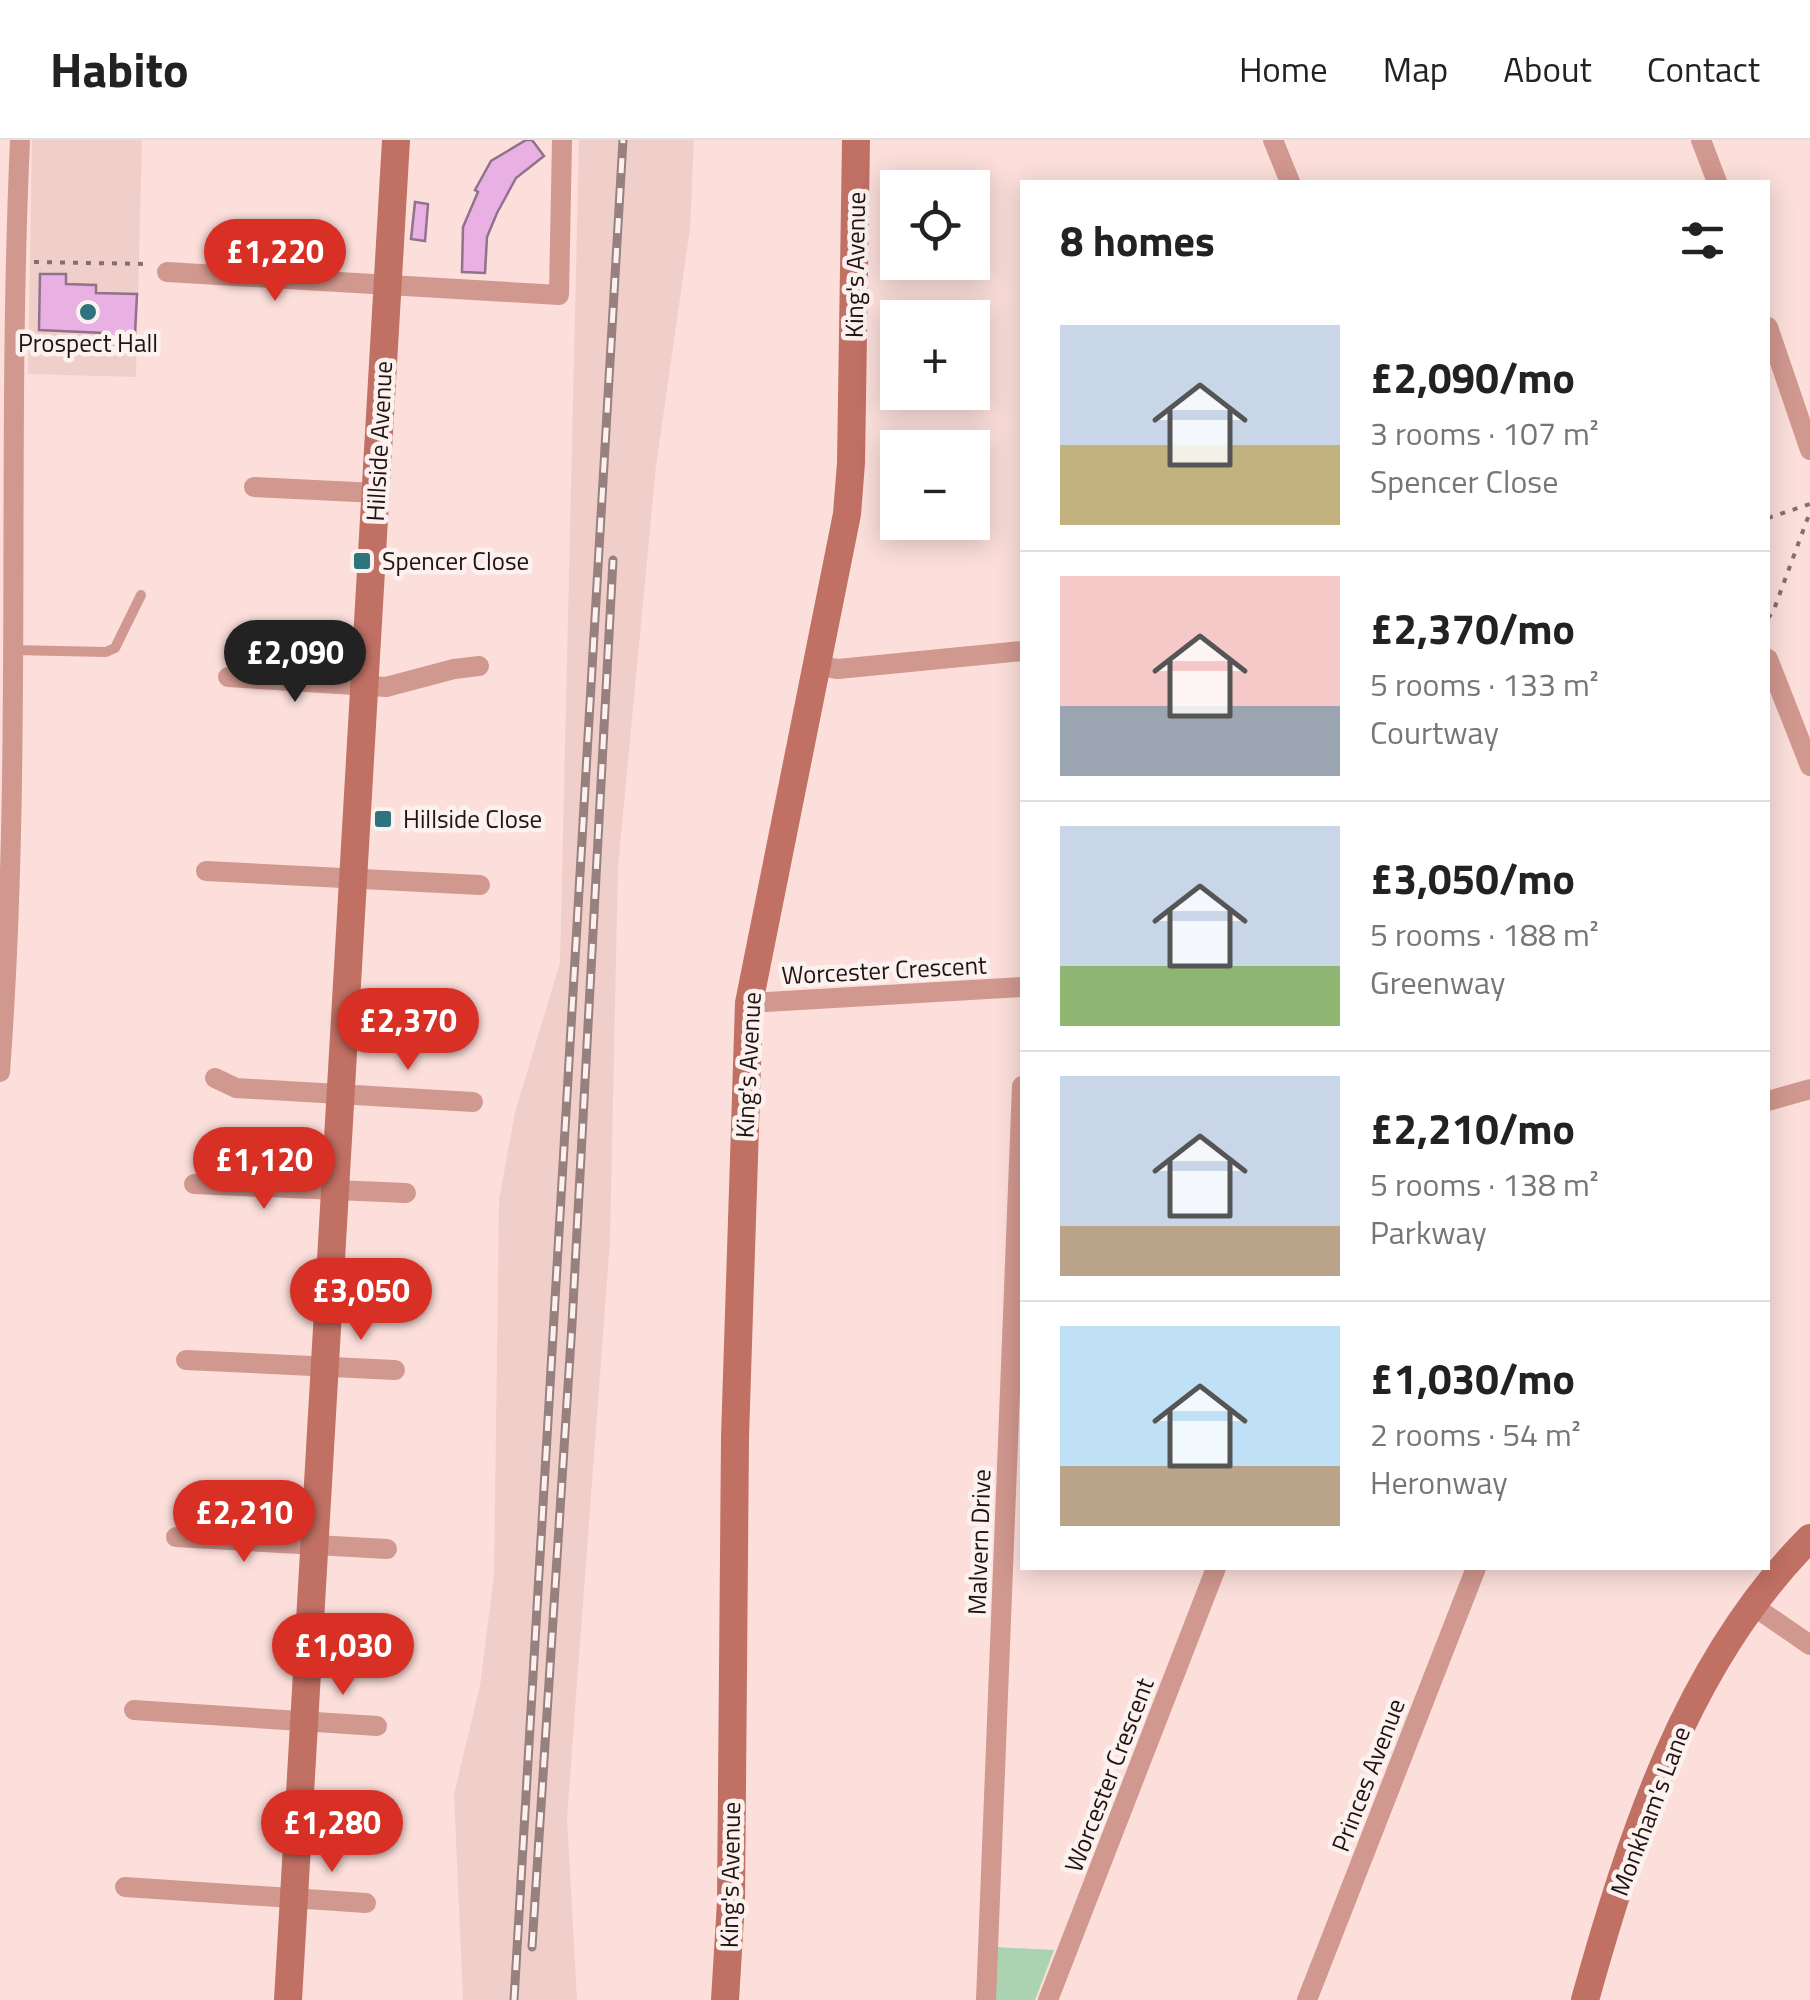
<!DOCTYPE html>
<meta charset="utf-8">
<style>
:root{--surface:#fff;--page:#f6f6f6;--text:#222;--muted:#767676;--line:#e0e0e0;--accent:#d93025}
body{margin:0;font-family:"Titillium Web",sans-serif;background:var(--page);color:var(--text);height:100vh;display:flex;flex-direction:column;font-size:38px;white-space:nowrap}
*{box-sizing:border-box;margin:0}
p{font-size:32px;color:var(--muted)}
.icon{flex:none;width:55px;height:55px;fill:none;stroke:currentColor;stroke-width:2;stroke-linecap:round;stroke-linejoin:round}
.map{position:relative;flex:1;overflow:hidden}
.panel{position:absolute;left:1020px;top:40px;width:750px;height:1390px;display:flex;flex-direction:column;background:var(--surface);border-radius:0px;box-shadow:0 5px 25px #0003}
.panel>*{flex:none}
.controls{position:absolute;left:880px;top:30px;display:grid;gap:20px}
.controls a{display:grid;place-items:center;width:110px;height:110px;border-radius:0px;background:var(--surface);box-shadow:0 5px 25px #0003;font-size:50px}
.price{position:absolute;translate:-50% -85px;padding:0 22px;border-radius:35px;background:var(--accent);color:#fff;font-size:32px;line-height:65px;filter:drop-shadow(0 2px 5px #0008)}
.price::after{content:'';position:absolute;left:50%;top:60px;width:30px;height:22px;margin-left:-15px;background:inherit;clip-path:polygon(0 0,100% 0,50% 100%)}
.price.active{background:#222;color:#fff}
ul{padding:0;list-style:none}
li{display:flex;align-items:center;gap:30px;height:250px;padding:0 40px}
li+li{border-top:2px solid var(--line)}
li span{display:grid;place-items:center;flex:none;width:280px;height:200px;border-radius:0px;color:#555}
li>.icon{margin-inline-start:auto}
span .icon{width:120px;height:120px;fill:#fffc;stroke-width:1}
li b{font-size:42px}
h2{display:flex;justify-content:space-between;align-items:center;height:120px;padding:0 40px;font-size:42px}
header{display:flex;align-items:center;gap:60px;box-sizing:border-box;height:140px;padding:0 50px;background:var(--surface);border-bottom:2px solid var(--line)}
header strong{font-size:48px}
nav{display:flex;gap:55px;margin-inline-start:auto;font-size:35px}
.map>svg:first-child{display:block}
</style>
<header>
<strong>Habito</strong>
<nav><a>Home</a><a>Map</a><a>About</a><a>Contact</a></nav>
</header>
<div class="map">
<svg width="1810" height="1860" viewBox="0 0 1810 1860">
<rect width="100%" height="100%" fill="#fcdfdb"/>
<path fill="#f0cfca" d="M32,0h110l-6,237 -108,-3z
M579,0h115l-4,88 -34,238 -38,401 -8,374 -43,577 10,182h-114l-9,-206 26,-108 14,-111 5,-375 16,-88 45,-149z"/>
<path fill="#abd2b1" d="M996,1807l58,3 -19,50h-41z"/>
<path fill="#e9b0e4" stroke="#90728d" stroke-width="2.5" d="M526,0h6l12,16 -28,22 -19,35 -10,24 -2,36 -23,-1 1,-45 15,-35 -3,-2 16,-29z
M415,62l13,2 -3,37 -14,-2z
M40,134h26v10l30,1v8l41,1 -3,59 -31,-1 1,-19 -65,-3z"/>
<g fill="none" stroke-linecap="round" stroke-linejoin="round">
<path stroke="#856f6c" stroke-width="4" stroke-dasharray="5 8" stroke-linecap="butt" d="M34,122l115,2
M1768,378l42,-14
M1768,478l5,-6 37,-100"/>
<path stroke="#d1988f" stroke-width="10" d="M12,510l94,2 9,-4 26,-53"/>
<path stroke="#d1988f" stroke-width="20" d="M1273,0l17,42
M1701,0l16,42
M167,132l392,23 3,-155
M1768,187l42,123
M254,347l122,6
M1768,519l42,107
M819,526l19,3 184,-18
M228,537l158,10 68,-18 25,-3
M206,731l274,14
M749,863l273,-16
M0,932c23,-310 6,-622 20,-932
M215,938l21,10 237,14
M1768,961l42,-12
M194,1044l212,9
M186,1220l209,10
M176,1397l211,12
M1752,1465l58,40
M134,1570l243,16
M125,1747l241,16
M986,1860l36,-914
M1048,1860l168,-432
M1307,1860l169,-432"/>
<path stroke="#c17064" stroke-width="28" d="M288,1860l108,-1860
M725,1860l6,-98 4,-465 14,-434 98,-489 4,-51 5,-323
M1585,1860c46,-164 102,-339 225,-462"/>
<g stroke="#97807d" stroke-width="9">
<path id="rail" d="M532,1807l40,-623 41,-764
M514,1860l109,-1860"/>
</g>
<use href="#rail" stroke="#fbf2f0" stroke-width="5" stroke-dasharray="15" stroke-linecap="butt"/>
</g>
<g fill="#2d747f" stroke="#fbf2f0" stroke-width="4">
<circle cx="88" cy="172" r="10"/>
<rect x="352" y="411" width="20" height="20" rx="5"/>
<rect x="373" y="669" width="20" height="20" rx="5"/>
</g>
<g text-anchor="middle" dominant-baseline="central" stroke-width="9" stroke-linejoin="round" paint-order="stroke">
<g font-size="25" fill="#231310" stroke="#fbf2f0">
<text transform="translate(855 125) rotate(-89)">King's Avenue</text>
<text transform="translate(379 301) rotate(-87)">Hillside Avenue</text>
<text transform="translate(884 830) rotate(-3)">Worcester Crescent</text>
<text transform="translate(748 925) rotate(-87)">King's Avenue</text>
<text transform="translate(979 1402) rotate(-88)">Malvern Drive</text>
<text transform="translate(1109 1635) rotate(-69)">Worcester Crescent</text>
<text transform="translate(1368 1635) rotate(-69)">Princes Avenue</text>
<text transform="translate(1650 1671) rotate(-69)">Monkham's Lane</text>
<text transform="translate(730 1735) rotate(-89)">King's Avenue</text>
</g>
<g font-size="25" fill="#231310" stroke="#fbf2f0" text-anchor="start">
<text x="88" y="203" text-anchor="middle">Prospect Hall</text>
<text x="382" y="421">Spencer Close</text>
<text x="403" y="679">Hillside Close</text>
</g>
</g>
</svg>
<div class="controls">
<a><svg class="icon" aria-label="locate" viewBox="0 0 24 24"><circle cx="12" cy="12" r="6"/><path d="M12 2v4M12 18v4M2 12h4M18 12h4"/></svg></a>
<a>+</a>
<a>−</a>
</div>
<b class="price" style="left:275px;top:164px">£1,220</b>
<b class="price active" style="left:295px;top:565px">£2,090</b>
<b class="price" style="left:408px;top:933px">£2,370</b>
<b class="price" style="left:264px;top:1072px">£1,120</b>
<b class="price" style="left:361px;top:1203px">£3,050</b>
<b class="price" style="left:244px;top:1425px">£2,210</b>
<b class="price" style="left:343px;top:1558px">£1,030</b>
<b class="price" style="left:332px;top:1735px">£1,280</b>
<section class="panel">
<h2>8 homes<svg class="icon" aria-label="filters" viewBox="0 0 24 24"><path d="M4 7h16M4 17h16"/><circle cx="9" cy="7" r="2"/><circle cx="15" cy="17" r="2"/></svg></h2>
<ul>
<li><span style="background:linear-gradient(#c9d6e8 60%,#c2b280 0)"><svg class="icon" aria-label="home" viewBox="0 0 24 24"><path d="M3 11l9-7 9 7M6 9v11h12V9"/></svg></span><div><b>£2,090/mo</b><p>3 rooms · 107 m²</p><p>Spencer Close</p></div></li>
<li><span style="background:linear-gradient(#f6c9c9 65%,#9aa5b1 0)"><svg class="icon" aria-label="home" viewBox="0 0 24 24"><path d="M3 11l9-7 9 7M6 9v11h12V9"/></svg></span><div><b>£2,370/mo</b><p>5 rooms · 133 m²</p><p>Courtway</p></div></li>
<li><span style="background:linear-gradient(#c9d6e8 70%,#8fb573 0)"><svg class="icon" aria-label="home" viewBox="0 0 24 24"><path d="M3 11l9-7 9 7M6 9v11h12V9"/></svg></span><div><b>£3,050/mo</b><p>5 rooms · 188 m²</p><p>Greenway</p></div></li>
<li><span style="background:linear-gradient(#c9d6e8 75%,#b9a48a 0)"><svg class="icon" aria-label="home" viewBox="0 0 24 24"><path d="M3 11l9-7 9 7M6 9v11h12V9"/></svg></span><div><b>£2,210/mo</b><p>5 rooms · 138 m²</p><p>Parkway</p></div></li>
<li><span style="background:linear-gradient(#bfe0f5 70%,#b9a48a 0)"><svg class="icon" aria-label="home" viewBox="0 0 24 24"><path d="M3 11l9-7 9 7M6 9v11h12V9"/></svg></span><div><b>£1,030/mo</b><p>2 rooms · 54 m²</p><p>Heronway</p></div></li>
</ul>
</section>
</div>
